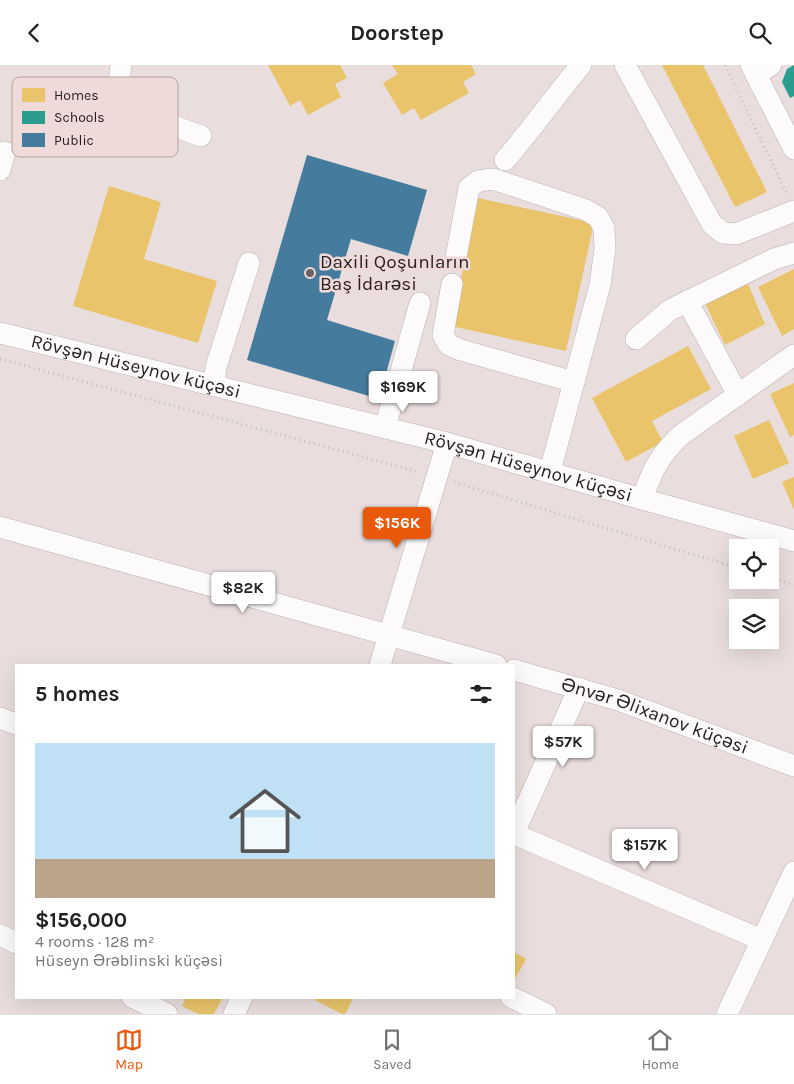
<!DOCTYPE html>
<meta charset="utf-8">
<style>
:root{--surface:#fff;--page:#f6f6f6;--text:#222;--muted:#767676;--line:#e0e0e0;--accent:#ea580c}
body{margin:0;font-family:Karla,sans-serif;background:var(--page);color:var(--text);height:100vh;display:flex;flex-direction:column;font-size:19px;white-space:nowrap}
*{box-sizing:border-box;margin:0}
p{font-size:16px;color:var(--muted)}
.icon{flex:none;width:28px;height:28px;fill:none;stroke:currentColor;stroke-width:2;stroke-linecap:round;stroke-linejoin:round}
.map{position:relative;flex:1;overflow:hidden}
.drawer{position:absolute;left:15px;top:599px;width:500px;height:335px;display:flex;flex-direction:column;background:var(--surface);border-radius:0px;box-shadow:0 5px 20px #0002}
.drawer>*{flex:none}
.fabs{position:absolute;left:729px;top:474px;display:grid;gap:10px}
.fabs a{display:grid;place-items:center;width:50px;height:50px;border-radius:0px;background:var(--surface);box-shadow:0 5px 20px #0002;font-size:25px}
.price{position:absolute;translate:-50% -42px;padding:0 11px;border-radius:5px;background:#fff;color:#222;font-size:16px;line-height:32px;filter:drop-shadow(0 1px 2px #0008)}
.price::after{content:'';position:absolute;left:50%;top:30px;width:15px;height:11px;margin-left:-8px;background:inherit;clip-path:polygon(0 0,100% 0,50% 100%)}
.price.selected{background:var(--accent);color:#fff}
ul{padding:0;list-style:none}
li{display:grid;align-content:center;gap:10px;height:265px;padding:0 20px}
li+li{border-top:1px solid var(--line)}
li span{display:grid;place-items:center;height:155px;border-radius:0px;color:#555}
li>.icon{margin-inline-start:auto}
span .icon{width:90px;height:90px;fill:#fffc;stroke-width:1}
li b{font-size:21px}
h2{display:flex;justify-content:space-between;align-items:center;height:60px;padding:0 20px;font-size:21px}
header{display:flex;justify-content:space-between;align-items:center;height:65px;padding:0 20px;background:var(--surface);font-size:22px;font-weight:700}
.tabs{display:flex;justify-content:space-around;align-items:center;height:70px;border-top:1px solid var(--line);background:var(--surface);font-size:14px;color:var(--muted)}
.tabs a{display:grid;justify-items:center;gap:2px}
.tabs .selected{color:var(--accent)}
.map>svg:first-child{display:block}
</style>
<header><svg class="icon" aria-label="back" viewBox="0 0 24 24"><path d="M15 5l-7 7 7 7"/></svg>Doorstep<svg class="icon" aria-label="search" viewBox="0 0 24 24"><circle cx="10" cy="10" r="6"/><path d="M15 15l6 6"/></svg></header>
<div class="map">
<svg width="794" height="949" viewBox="0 0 794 949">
<rect width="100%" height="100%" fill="#e9dedd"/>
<path fill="#e9c46a" d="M268,0h72l7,13 -12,6 6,13 -33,18 -8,-15 -10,6z
M392,0h79l5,9 -13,8 6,11 -48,27 -7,-12 -12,7 -19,-32 15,-9z
M662,0h41l64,127 -32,15z
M109,121l52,16 -17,57 73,22 -19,62 -125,-37z
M478,133l116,25 -28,128 -115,-25z
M794,204v60l-12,7 -24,-49z
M746,214l19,45 -40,21 -22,-46z
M688,281l23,43 -59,32 11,21 -37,20 -34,-64z
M794,318v52l-4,2 -20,-43z
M769,355l20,43 -36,16 -19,-43z
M794,412v33l-12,-28z
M514,887l12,7 -12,22z
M186,932h37l-9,17h-16l-16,-8z
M317,932h37l-9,17h-3l-27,-14z"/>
<path fill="#2a9d8f" d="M794,0v31l-4,2 -8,-16 5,-13z"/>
<path fill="#457b9d" d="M307,90l120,35 -19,66 -57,-17 -24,81 68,21 -16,58 -132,-39z"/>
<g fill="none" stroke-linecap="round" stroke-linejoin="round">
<g stroke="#bbb3b2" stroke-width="22">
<g id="minor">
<path d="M121,0c-2,19 -6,29 8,45l72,26"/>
<path d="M625,0l87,159 11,9 13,1 58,-23"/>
<path d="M751,0l43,84"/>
<path d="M756,10l15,-10"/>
<path d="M505,95c27,-31 50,-64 76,-95"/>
<path d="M0,105l5,-18"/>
<path d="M456,192l13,-69 9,-7 15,-2 93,31 12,7 6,11 1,21 -5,36 -47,175 -5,12"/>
<path d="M452,219l-9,51 6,10 12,5 113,32"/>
<path d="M687,236l51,94"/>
<path id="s1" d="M0,268l447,110 195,56 152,42"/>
<path d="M636,274l34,-29 104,-51 20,-6"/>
<path d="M214,320l2,-18 33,-104"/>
<path d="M385,363l35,-125"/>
<path d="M642,434c10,-27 16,-43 39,-64l113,-80"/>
<path d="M0,462l496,138"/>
<path d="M380,600l67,-222"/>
<path id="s2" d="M514,605l104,30 176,66"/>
<path d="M0,653l16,6"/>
<path d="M514,768l65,-145"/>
<path d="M514,769l248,106"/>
<path d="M0,870l16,8"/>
<path d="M132,932l35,17"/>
<path d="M511,932l35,17"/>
<path d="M234,949l8,-17"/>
<path d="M727,949l67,-142"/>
</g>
</g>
<path stroke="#c3bebe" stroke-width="3" stroke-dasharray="1 4" stroke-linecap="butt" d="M725,0l62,129
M0,294l419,113
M454,417l284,86
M770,512l24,8"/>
<use href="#minor" stroke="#fcfafa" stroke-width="21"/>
</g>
<circle fill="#6a6160" stroke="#eedad8" stroke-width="2" cx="310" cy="208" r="5"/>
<g text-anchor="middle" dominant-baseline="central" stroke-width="5" stroke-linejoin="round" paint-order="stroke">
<g font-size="19" fill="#251e1d" stroke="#eedad8" text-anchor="start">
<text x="320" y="197">Daxili Qoşunların<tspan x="320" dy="22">Baş İdarəsi</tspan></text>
</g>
<g font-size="19" fill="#251e1d" stroke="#eedad8">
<text stroke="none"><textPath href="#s1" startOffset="140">Rövşən Hüseynov küçəsi</textPath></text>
<text stroke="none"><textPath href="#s1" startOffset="545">Rövşən Hüseynov küçəsi</textPath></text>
<text stroke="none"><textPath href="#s2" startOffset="148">Ənvər Əlixanov küçəsi</textPath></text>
</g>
</g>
<rect x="12" y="12" width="166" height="80" rx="8" fill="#eedad8" stroke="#b2a2a0" stroke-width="1"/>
<rect x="22" y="23" width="23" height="14" fill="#e9c46a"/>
<rect x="22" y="46" width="23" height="13" fill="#2a9d8f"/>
<rect x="22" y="68" width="23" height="14" fill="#457b9d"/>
<g font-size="14" fill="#251e1d">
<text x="54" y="35">Homes</text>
<text x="54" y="57">Schools</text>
<text x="54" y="80">Public</text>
</g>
</svg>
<div class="fabs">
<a><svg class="icon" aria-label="locate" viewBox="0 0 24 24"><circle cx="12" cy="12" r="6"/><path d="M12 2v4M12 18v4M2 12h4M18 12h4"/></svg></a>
<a><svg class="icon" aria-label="layers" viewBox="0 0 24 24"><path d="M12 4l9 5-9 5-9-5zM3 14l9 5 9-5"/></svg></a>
</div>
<b class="price" style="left:403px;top:348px">$169K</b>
<b class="price selected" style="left:397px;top:484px">$156K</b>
<b class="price" style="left:243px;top:549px">$82K</b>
<b class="price" style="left:563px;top:703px">$57K</b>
<b class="price" style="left:645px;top:806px">$157K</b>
<section class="drawer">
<h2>5 homes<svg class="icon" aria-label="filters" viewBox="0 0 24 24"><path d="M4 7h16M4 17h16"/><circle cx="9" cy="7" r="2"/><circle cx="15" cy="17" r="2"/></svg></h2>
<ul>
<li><span style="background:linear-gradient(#bfe0f5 75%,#b9a48a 0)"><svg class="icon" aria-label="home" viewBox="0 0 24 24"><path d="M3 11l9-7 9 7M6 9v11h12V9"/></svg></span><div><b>$156,000</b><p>4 rooms · 128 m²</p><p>Hüseyn Ərəblinski küçəsi</p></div></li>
</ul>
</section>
</div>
<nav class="tabs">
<a class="selected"><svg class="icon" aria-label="map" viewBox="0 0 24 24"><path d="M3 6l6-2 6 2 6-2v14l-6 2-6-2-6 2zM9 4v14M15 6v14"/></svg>Map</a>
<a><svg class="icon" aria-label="saved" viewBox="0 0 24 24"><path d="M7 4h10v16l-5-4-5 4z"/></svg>Saved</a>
<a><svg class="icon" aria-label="home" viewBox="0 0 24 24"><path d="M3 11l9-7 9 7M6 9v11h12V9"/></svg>Home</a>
</nav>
